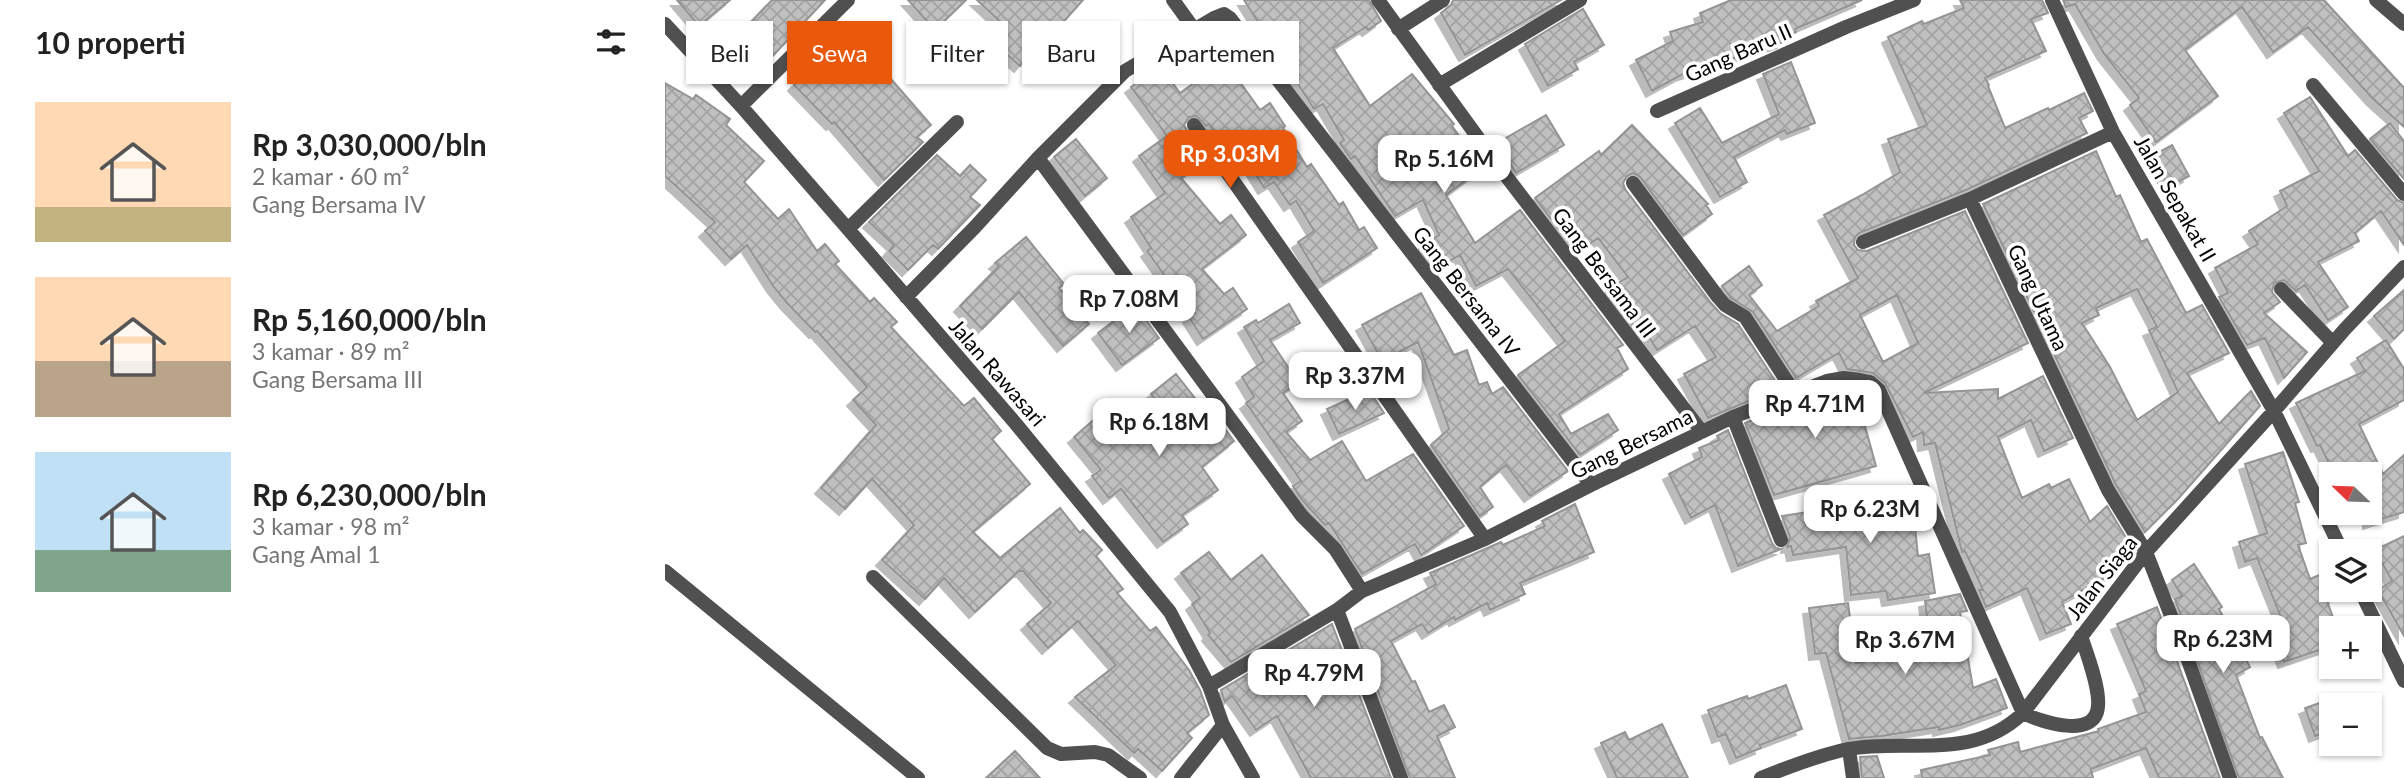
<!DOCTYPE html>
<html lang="id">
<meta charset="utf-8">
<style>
:root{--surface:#fff;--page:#f6f6f6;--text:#222;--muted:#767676;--accent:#ea580c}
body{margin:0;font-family:Lato,sans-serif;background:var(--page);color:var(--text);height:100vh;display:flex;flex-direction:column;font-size:26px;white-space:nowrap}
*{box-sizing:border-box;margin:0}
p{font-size:23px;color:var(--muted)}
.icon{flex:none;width:38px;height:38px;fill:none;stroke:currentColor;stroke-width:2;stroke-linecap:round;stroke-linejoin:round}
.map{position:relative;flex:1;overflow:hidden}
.side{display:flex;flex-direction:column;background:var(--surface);width:665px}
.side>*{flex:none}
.guide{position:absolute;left:21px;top:21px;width:665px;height:63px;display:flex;gap:14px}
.needle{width:46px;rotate:293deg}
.buttons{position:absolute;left:1654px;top:462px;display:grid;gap:14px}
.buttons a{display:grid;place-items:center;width:63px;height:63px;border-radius:0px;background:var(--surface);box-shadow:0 2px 5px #0004;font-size:35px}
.price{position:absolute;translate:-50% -60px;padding:0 16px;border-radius:14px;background:#fff;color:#222;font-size:23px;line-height:46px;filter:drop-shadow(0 2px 4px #0008)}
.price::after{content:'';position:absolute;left:50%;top:42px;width:21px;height:16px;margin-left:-10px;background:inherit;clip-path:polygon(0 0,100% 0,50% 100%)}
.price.active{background:var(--accent);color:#fff}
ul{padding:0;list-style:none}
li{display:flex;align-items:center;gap:21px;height:175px;padding:0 35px}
li span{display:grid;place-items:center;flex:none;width:196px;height:140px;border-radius:0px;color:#555}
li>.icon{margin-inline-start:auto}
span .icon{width:84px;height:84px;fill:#fffc;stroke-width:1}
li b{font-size:30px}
h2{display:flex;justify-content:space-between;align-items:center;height:84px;padding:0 35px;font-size:30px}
.chip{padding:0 24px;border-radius:0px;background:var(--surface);box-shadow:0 2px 5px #0004;font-size:24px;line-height:63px}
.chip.active{background:var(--accent);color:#fff}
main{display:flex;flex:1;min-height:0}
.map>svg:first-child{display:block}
</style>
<main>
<section class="side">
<h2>10 properti<svg class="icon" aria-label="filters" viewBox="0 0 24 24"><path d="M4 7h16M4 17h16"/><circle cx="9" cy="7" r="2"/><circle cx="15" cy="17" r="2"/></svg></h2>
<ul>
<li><span style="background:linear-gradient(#ffd9b3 75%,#c2b280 0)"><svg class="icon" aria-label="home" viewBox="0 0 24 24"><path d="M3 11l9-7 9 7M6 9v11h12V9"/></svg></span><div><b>Rp 3,030,000/bln</b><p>2 kamar · 60 m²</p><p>Gang Bersama IV</p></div></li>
<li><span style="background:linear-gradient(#ffd9b3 60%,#b9a48a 0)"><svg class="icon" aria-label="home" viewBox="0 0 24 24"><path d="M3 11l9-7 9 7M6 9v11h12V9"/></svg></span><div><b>Rp 5,160,000/bln</b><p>3 kamar · 89 m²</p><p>Gang Bersama III</p></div></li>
<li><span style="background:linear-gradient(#bfe0f5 70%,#7fa58c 0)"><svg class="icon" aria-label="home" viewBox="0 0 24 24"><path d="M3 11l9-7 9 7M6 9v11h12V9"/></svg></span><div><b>Rp 6,230,000/bln</b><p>3 kamar · 98 m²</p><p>Gang Amal 1</p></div></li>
</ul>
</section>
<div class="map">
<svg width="1739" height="778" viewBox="0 0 1739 778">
<defs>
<pattern id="building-cross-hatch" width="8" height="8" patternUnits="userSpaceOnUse" patternTransform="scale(1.75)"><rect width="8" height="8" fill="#c0c0c0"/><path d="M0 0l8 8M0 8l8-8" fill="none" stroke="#a3a3a3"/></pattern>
<filter id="shadow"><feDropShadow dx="-6" dy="6" stdDeviation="0" flood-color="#0004"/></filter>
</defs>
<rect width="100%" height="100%" fill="#fff"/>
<path fill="url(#building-cross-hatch)" stroke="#949494" stroke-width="2" fill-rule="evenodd" filter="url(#shadow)" d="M12,0h53l-31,26z
M107,0h53l-71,76 -28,-28z
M243,0h58l-31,30z
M312,0h106l-24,27 -4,-3 -35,42 -26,-23 13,-15z
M579,0h125l12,21 -13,9 -2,-3 -33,21 37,58 42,-32 42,50 -2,2 31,42 -37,27 29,48 45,-33 103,135 -6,3 11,21 -69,45 12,20 37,-20 10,16 -38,25 -62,-80 47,-34 -57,-72 -32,17 -16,-31 -24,14 -16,-23 19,-11 -16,-35 -28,16 -40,-60 -4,3 -11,-16 4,-3 -21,-36 -9,5 -25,-39 -2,1 -13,-26 -7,5 -14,-19 8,-4z
M788,0h108l-96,55 -24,-42 10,-8z
M1066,0h131l-67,29 1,3 -14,7 1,3 -102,33 -29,16 -16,-31 37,-19 -3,-9 33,-10 -3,-9z
M1295,0h82l6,13 -17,6 15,32 -61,27 4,7 -1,1 17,42 43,-20 1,2 35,-17 9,18 -14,7 8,15 -121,57 -107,43 -4,4 -1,8 4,5 9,1 98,-40 63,132 -104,50 74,-4v10l45,-23 30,62 -29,13 -13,-31 -33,17 24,61 27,-14 2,4 18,-9 21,43 17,-16 27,45 -17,20 -55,31 9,22 -25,10 -19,-46 -41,19 -7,-17h4l-18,-39 -3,1 -27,-109 -11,2 -1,-13 -10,5 -28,-54 -12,-10 -26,-4 -8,-16 -43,25 -43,-66 -22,-14 -9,-12 27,-20 13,19 -13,10 28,36 42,-25 -3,-5 42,-23 -34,-63 38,-20 38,-23 -12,-33 39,-14 -39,-88 34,-16 2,3 40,-16zM1232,295l21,48 -35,19 -23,-47z
M1398,0h261l80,88v39l-31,-28 -65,-72 -35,25 -31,-45 -57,43 33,46 -62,46 -26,-37 9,-7 -35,-44 -29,-50 -9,3z
M918,9l21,36 -30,17 4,7 -30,17 -23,-42z
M186,27l39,39 -6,5 47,54 -14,12 6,5 -39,38 -50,-58 -2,2 -38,-39z
M568,55l16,21 -9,6 20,28 10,-7 15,23 -2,2 24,39 4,-3 28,41 4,-3 16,28 5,-3 13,21 -54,35 -25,-41 16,-11 -18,-30 -6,4 -16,-23 -10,6 -21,-34 -9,7 -25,-37 -3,2 -9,-10 -8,1 -5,8 7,12 -14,9 16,23 -12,9 39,46 11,-9 15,20 -44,34 22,25 9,-6 14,21 -44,30 -14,-22 6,-4 -29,-32 1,-2 -20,-28 4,-3 -20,-31 34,-24 -26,-37 28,-20 -36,-49 29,-21 20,27z
M1126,62l24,61 -28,11 -2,-4 -51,27 13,25 -27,15 -45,-74 25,-15 22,35 57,-29 -16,-40z
M0,83l28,16 3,-4 34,24 -4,6 38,36 -20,21 34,37 11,-10 28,42 8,-7 14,17 -4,3 35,38 4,-4 23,24 -6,5 73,79 10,-8 27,33 -9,8 38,45 -57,48 27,26 60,-50 20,25 3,-3 19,20 -6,6 27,33 -6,4 33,38 6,-4 33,43 11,20 9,25 -22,18 5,5 -30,33 -24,-22 -4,4 -59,-56 41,-32 -38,-44 -30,27 -21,-24 24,-21 -28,-32h-4l-44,41 -31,-34 -19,21 -43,-39 32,-35 -42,-46 -27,30 -24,-21 55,-63 -23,-25 14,-13 -50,-56 -2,1 -28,-29 -14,-17 -26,-41 -16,14 -26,-28 10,-9 -50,-46z
M1645,97l38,59 7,-6 42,50 7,3v42l-23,-34 -26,22 4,8 -41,21 30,45 -20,13 -23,-35 -9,6 -12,-11 -10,3 -2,9 8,10 -16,11 43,39 -23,26 -19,-40 -18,7 -28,-48 9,-4 -13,-25 43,-24 -9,-13 38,-25 -7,-15 39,-20 -35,-58z
M881,115l18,30 -48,28 -19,-30z
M1725,123l14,18v38l-34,-40z
M967,125l76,79 -2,1 6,9 -29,21 -43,-58 -7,-4 -6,3 -4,7 2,6 86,114 9,10 18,11 42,64 -72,30 -24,-44 32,-17 -21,-31 -38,24 -12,-19 -5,4 -34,-45 22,-13 -30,-39 -21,15 -42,-55 64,-47 2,4z
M411,139l31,39 -22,18 -31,-39z
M1507,145l17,31 -20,11 -17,-31z
M1431,151l20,46 4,-2 21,47 6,-3 39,74 16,-8 27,48 -42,20 32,51 32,-33 9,15 -82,93 -33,33 -29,-47 -133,-281zM1472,289l20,38 -8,3 29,62 -41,28 -27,-53 -28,-44 17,-8 -3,-7z
M272,155l23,21 10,-11 16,15 -16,17 10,8 -42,44 -5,-4 -25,25 -19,-19 5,-6 -25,-23z
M361,237l38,47 -5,4 30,36 -26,22 -44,-54 -37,37 -22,-23 39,-40 -4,-3z
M1739,290v39l-10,10 -20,-23z
M756,293l33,62 13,-5 12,35 8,-3 5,12 11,-7 65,84 -38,25 -24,-31 -26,22 13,20 -13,9 -49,-71 18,-16 -31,-87 -36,19 -20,-36z
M624,304l11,19 -30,17 28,42 -15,11 19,28 -16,11 24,28 32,-19 24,40 47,-27 51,72 -43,29 -6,-11 -53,30 -33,-51 -4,2 -24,-26 -8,-13 8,-5 -55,-78 8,-6 -12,-20 22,-16 -20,-34 12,-7 2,3z
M470,305l24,33 -37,27 -24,-32z
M1721,340l18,29v31l-45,24 24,50 21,-19v57l-35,11v-49h-35l-14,-29 -3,1 -21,-43 69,-32 -8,-13z
M511,374l30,38 4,-3 24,32 -32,26 16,23 -36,25 6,9 -25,18 -42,-53 -12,9 -17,-22 9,-6 -27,-33 32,-28 28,34 34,-27 -17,-22z
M1188,389l13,2 5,5 9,19 -17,4 13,47 -102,29 -29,-72 50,-20z
M704,390l15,23 -45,21 -12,-25z
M1063,430l44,113 4,5 5,1 -43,17 -23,-61 -24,13 -22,-44 33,-17 -3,-9 20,-8 -2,-4z
M1618,452l16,50 -4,1 11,40 -8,2 12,34 14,-6 11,24 -8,4 10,27h-6v18l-47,16 -12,-33 12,-4 -27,-67 -12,4 -6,-20 28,-9 -22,-69z
M1250,495l8,21 -9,1 4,39 11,-2 6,39 -47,7 -2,-9 -35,4 -5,-48 -53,8 -2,-9 -4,1 3,-10 -8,-21 52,-8 1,4 41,-7 -1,-4z
M910,504l19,48 -74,31 5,11 -35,16 -3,-7 -32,17 -1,-3 -26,16 -6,-9 -31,17 21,41 3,-1 14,31 15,-7 11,22 -18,9 18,42h-45l-55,-149 81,-45 -6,-11 71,-31 2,3 42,-19 -3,-5z
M1739,536v100l-26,-46 14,-9 -17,-31z
M544,552l22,28 31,-25 47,60 -78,47 -23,-27 2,-2 -18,-29 8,-6 -19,-25z
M1529,564l28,43 -3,2 31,58 -14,8 24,63 2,-1 21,41h-44l-64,-179 7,-3 -10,-16z
M1295,594l7,17 -7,1 13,76 23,-9 11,29 -47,17 -21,5v-3l-57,9 -33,3 -23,-86 -11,1 -6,-46 39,-5 8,60 35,-8 -1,-4 40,-9 -5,-41z
M1492,607l63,171h-61l-13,-30 -55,21 2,9h-171l-1,-8 69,-15 -2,-5 30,-8 2,10 79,-21 -1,-2 48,-17 -7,-18 7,-3 -29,-67z
M667,624l59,154h-80l-34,-62 -21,14 -24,-34 -7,6 -4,-12z
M1121,685l16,44 -42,16 1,3 -25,10 -10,-24 -8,3 -10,-27 39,-14 1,3z
M1666,699v31l-16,6 -10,-28z
M997,724l26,54h-71l-16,-35 24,-11 4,8z
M350,751l25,27h-54z
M1212,756l7,22h-22l-2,-21z"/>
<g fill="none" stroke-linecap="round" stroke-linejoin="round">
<path stroke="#505050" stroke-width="14" d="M508,0l21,29
M713,0l125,172 199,260
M1387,0l61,132 161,279 68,140
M1711,0l28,24
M0,24l76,82 107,123 168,195 154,188 39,74 14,39 30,53
M733,29l45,-29
M774,85l141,-85
M1648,85l91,109
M76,106l107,-106
M992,111l189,-84 68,-27
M529,125l291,414
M1448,132l-143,67 138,291 38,62 38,97 46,129
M373,158l264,358 33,33 27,42
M968,183l85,114 7,8 20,12 49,75
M183,229l109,-107
M1198,242l107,-43
M1616,289l52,54
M241,297l69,-70 63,-69 87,-87 89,-53 10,-4 6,4 361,467
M1068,417l48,123
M0,571l253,207
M208,577l174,171 14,6 34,-2 13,3 32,23
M1695,590l44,91
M672,610l64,168
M544,686l128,-76 25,-19 123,-52 106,-54 142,-68 94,-36 17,-3 16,2 10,2 9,8 144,323c18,9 73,27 75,-7 2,-18 -11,-52 -17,-70
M1184,749l4,29
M516,778l42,-53
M1096,778c27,-11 58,-23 87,-29 61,-11 124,13 175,-36l123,-161 128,-141 71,-82 59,-62"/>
</g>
<g text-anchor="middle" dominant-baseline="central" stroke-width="7" stroke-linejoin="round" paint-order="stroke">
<g font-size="21" fill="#000" stroke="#fff">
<text transform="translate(1073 52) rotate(-24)">Gang Baru II</text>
<text transform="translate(1511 198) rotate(60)">Jalan Sepakat II</text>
<text transform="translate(940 272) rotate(53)">Gang Bersama III</text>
<text transform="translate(802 291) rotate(52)">Gang Bersama IV</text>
<text transform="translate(1374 297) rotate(65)">Gang Utama</text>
<text transform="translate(333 372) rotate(49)">Jalan Rawasari</text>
<text transform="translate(966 443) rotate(-26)">Gang Bersama</text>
<text transform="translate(1436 577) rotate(-52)">Jalan Siaga</text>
</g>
</g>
</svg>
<div class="buttons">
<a><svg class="needle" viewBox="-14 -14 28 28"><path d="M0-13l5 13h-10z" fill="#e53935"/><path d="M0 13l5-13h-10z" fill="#767676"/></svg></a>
<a><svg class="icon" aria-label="layers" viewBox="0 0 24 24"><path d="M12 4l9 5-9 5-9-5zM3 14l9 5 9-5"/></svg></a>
<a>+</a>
<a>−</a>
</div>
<b class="price active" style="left:565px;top:190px">Rp 3.03M</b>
<b class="price" style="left:779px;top:195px">Rp 5.16M</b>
<b class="price" style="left:464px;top:335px">Rp 7.08M</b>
<b class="price" style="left:690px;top:412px">Rp 3.37M</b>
<b class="price" style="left:1150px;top:440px">Rp 4.71M</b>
<b class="price" style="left:494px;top:458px">Rp 6.18M</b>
<b class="price" style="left:1205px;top:545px">Rp 6.23M</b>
<b class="price" style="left:1558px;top:675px">Rp 6.23M</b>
<b class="price" style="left:1240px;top:676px">Rp 3.67M</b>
<b class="price" style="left:649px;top:709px">Rp 4.79M</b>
<div class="guide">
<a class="chip">Beli</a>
<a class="chip active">Sewa</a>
<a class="chip">Filter</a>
<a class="chip">Baru</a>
<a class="chip">Apartemen</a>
</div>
</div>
</main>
